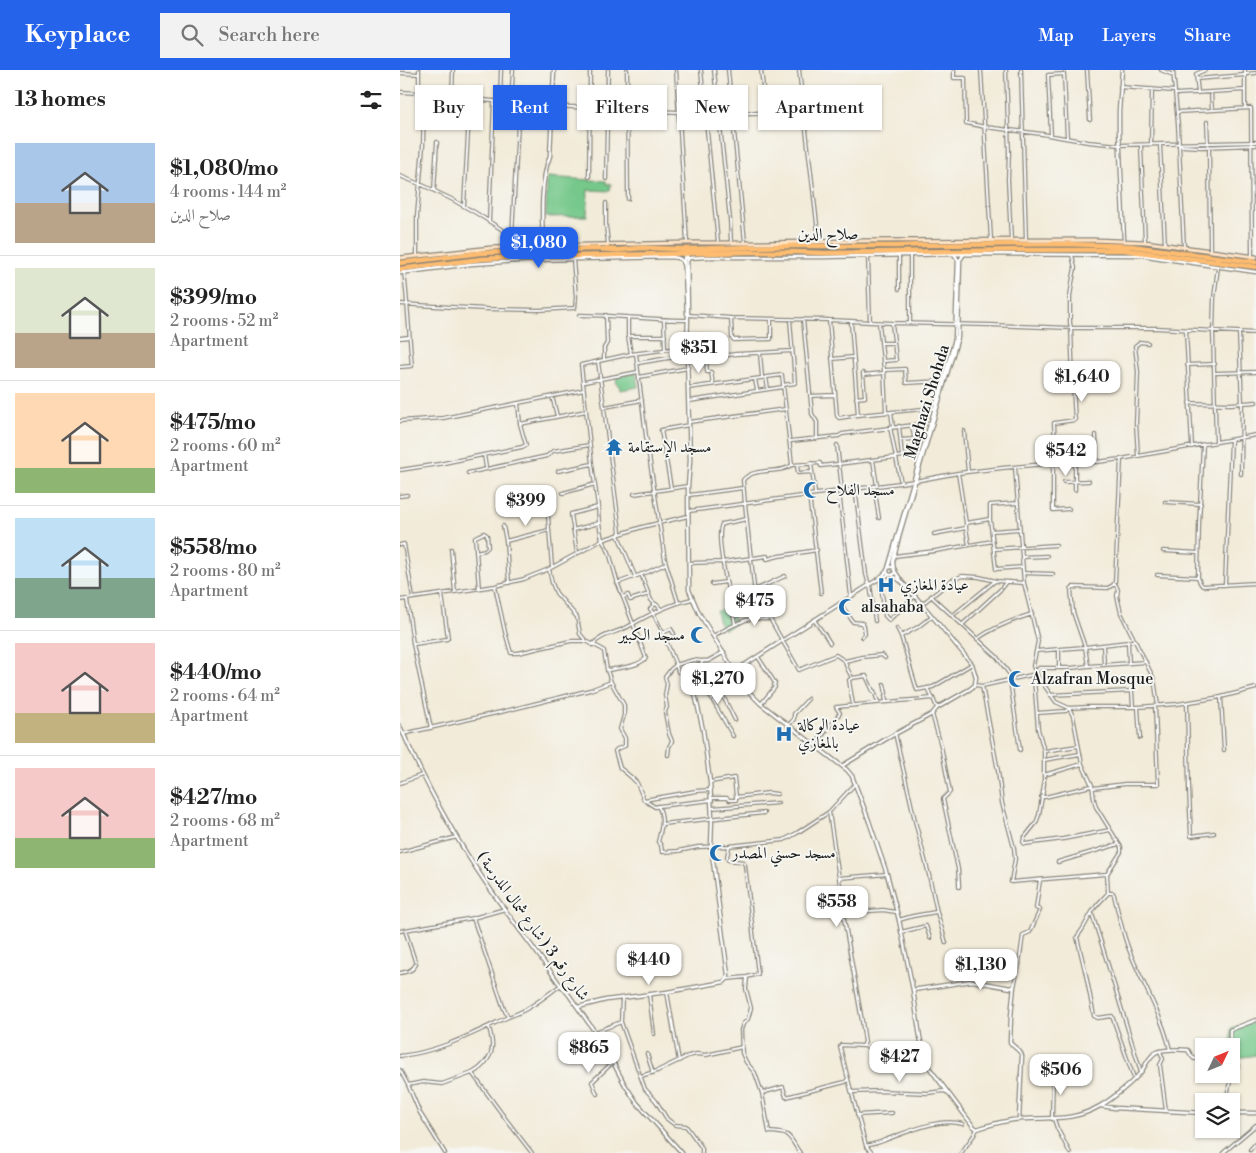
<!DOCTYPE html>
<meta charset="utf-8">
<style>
:root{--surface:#fff;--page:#f2f2f2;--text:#222;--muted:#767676;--line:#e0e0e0;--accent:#2563eb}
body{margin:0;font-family:"Libre Bodoni",Amiri,serif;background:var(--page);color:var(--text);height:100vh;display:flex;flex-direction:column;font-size:19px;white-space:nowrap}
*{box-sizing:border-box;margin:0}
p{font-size:16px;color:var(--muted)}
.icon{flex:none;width:28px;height:28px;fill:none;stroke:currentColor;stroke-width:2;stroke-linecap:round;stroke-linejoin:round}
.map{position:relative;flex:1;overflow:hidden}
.panel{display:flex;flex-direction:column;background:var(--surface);width:400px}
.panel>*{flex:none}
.guide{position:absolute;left:15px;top:15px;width:475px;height:45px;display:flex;gap:10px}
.needle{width:32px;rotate:47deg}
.tools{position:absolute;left:795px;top:968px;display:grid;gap:10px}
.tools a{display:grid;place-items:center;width:45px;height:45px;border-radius:0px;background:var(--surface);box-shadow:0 1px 4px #0004;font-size:25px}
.price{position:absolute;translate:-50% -42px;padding:0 11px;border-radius:10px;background:#fff;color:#222;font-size:16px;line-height:32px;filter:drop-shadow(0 1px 2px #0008)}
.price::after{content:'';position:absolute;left:50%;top:30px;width:15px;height:11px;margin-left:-8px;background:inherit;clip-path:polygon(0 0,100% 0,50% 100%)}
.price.active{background:var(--accent);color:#fff}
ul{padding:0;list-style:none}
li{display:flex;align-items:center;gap:15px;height:125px;padding:0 15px}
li+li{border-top:1px solid var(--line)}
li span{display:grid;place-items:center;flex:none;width:140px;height:100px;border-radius:0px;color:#555}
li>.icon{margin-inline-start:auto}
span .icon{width:60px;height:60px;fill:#fffc;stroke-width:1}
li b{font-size:21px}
h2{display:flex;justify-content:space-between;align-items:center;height:60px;padding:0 15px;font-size:21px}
.pill{padding:0 18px;border-radius:0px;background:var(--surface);box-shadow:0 1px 4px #0004;font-size:18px;line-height:45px}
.pill.active{background:var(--accent);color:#fff}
header{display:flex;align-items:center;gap:30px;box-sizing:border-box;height:70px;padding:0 25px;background:var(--accent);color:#fff}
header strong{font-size:24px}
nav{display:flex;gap:28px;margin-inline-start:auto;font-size:18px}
.search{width:350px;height:45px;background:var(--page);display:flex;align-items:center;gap:12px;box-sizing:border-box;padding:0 18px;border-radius:0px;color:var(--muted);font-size:19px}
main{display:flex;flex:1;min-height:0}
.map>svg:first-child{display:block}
</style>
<header>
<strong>Keyplace</strong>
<div class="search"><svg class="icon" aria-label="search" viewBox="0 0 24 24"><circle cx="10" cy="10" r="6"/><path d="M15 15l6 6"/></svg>Search here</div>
<nav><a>Map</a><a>Layers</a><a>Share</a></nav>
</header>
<main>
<section class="panel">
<h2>13 homes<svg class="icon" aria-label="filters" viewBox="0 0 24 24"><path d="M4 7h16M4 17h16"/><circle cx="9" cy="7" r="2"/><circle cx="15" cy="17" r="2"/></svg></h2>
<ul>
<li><span style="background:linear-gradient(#a9c7e8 60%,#b9a48a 0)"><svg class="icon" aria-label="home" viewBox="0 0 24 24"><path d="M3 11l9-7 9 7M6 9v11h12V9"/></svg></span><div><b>$1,080/mo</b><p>4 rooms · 144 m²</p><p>صلاح الدين</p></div></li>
<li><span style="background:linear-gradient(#dfe7d0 65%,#b9a48a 0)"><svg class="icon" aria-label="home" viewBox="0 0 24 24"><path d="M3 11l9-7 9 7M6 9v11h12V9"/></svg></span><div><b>$399/mo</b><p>2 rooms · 52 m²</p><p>Apartment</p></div></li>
<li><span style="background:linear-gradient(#ffd9b3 75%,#8fb573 0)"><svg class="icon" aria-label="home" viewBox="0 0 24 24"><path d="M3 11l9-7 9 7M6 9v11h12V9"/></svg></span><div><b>$475/mo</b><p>2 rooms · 60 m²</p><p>Apartment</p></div></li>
<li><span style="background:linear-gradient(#bfe0f5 60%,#7fa58c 0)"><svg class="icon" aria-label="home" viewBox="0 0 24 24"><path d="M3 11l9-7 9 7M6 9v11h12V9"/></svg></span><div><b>$558/mo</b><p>2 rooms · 80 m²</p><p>Apartment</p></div></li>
<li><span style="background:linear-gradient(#f6c9c9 70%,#c2b280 0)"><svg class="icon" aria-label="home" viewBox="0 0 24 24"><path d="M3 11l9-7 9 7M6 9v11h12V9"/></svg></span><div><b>$440/mo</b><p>2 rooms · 64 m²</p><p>Apartment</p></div></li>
<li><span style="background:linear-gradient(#f6c9c9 70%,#8fb573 0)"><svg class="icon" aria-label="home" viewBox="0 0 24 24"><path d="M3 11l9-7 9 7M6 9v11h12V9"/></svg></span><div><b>$427/mo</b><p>2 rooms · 68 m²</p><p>Apartment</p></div></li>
</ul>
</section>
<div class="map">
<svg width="856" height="1083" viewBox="0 0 856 1083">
<rect width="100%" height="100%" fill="#f6f6f2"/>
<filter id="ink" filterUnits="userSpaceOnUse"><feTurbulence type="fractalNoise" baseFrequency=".02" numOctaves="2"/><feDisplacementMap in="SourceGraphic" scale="10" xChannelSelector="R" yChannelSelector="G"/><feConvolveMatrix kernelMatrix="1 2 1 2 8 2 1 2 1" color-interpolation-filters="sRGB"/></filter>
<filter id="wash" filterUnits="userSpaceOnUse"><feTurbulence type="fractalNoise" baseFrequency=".0096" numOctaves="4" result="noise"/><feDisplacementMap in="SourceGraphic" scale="20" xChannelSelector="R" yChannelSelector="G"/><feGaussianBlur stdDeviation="1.12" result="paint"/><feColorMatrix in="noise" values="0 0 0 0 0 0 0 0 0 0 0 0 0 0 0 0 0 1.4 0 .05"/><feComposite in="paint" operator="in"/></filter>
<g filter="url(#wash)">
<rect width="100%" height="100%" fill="#f2ebd9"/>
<path fill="#75c88a" stroke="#487253" d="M147,107l59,4v3h5l-1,7 -22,-1 -1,26 -41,1z
M236,303l2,14 -18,3 -1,-5h-2l-1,-8z
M331,538l4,16 -11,6 -6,-10 -2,-9z
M856,952v33l-25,4v-30z"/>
</g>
<g filter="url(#ink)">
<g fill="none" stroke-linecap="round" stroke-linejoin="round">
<g stroke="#87847a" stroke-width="4.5">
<path id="minor" d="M227,0l1,129
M276,0l11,172
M301,0l17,172
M314,0l16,149 1,24
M328,0l17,172
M361,0l5,43
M399,0l20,171
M554,0v8h11l1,45 19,4 57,7 46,8 31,3 137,-3
M581,0l10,170
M606,0l3,83 -1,27 3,60
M621,0l5,170
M687,0l3,50
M761,0l12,5
M773,0l5,55 6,123
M845,0v38
M0,3l19,1
M846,4l10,-1
M797,9l47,-4
M720,17l55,4
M0,22l19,1
M798,23l-2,-19 9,-4
M811,23l1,17
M776,24l69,-4
M25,26c43,2 85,6 127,12
M52,27l1,-27
M100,32l1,-32
M111,33l2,-33
M152,36l101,5 26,1 26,-2 14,3h86
M777,42l74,-4 1,149
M807,52l1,22
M651,65l-3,-60 16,-1 3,64
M751,75l1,-56
M760,75l5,100
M779,75l3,1 18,1 56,-2
M741,76l4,96
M809,76l1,105
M0,106c35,13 70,32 101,53 7,5 17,10 21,18
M189,107l1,-107
M206,109l2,-109
M34,121l3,-49
M206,133v22l2,19
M64,136l4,-73v-34
M89,151l5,-120
M112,167l7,-133
M510,185v68
M17,186v-40l6,-70 1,-50 -5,-3v-23
M468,186l2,66
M499,219v-34
M0,234l86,5 53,1 36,-2 1,-11 -3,-38
M179,245c36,0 72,5 108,5
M289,245l42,3 98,2 63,3 98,2 81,3h85l100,5
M228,247v19l3,18
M331,248l1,20 2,2 37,-1v-20
M403,249l9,95 5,8v17
M264,250l1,29
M429,250l8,96 2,2 19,-3
M451,252l7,93 77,-7
M479,253l5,47 2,42
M786,260l6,117
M839,263l3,70 -1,71
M230,266h35
M0,268l9,-1
M481,273h13
M360,283l2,24
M236,284l10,82 19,124 13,42
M306,288l1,14h4l2,12
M204,289v-11l3,-5 -1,-28
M432,289l21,-2
M288,290l48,-6 56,-3
M198,291l22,171 -2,3 17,41
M483,291l13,-1 -4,-37
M238,293l49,-8
M787,295l28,-1
M0,297l12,-1c-3,-31 -4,-62 -8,-94
M485,300l20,-1 1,14 37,-2
M816,303l40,-1
M463,305l20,-2
M239,307l49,-9
M366,307l2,12
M355,309l2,11
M184,312l54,-10
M383,315l12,-2 -5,-64
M288,318l94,-13 10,90 28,-2 1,3 100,-12
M152,326l5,20
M410,326l25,-1
M456,328l9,-1 -2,-24
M289,331l94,-14
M789,333l42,1 25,-2
M205,337l37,-7
M491,342l2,15
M0,351l43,-3 141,-28
M289,352l97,-13
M120,354l66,-13
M512,355l2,12
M499,356l3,30
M490,357l11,56
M564,361l4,41
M696,365l1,27
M501,370l25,-2
M391,371l48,-5 3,-2 88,-11
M816,372l-3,-110 1,-34 4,-31
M437,375l5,45
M803,375l-4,80 -1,52c1,3 2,8 5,9l53,-3
M84,385l2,12
M738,386l-2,-33 2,-51 -3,-26 5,-4 8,1
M473,390l4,26
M411,393l4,30
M656,393l-2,-40 21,-3 -1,-15 -3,-77 -1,-5v-26l2,-14 3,-15 -3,-13
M675,393v27
M653,394v46l16,-1
M392,395c-13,10 -37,1 -49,15l2,24 9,82 3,10 42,74 37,-15 9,6 17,-4 20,-2 3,3
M397,395l1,8 14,-1
M615,397l9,116 14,58 -5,25 3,8
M0,400l39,-6 83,-17 4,-2 -6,-21 -2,-21
M158,401l34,-7
M68,403l79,-17 6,-5 37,-6
M558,403l8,50v5l3,17
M664,412l25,-1
M474,416l5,32
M271,418l-10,-58 28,-5
M455,418l11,86 2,8 2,2 5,37
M439,421l12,105
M163,423l32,-9
M234,424l54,-8
M289,425l54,-7
M0,426l7,-1
M765,432l36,2
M618,433l-28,2v14l6,50 27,-2
M289,441l120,-16
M148,446l4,51
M566,453l24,-4
M103,456l3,15 3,42
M173,460l26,-7
M592,461l27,-2
M534,464l32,-6
M106,471l43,-11
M0,475l4,-1 9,54
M51,479l4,43
M594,479l62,-4
M763,481l35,2
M76,482l9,-2 3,-3 -1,-12 -3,-2 -9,4 4,52
M177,483l-6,-39 27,-7
M494,486l41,-5 58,-10
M622,487l25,-1
M289,493l34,-1 44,-6v3l12,-3 38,-6
M149,499l3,14 4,10 21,24 3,17 6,7 16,8 2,2 3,19 4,12 13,23v10l-4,14 5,9v8l-8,3 -2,2 5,17 11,9 6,6 7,17 11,7 3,-1c7,12 3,23 0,36l3,3 1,7 16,-1 20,-4 31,-1 55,-6 13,-7 32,-21 25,-27
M623,503l30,1
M241,504l10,26 4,4 -5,5 3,4 10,20 13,32 17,-5 9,1
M492,505l8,6
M757,505l41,2
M482,507l7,-2
M480,508l5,38 4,4 26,-24
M217,513l31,-11 17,-8
M312,514l14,-2
M713,515h3l2,5 -1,6 4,17 32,64c3,9 3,19 5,28
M825,515l6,-145
M95,516l10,46 6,21h7l53,-12h15
M355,520l30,-14
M421,523l-12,-98 106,-14 43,-8 44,-5 54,-5 41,-1 24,-3 135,-24
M531,526l66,61 16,22
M223,527l5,-2 2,5 19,-6
M0,530l95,-14 29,-7 25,-10 53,-29 40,-13 46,-11
M7,530l6,44 18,84
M440,533l13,19 9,1 2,3 1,8 -3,3
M255,534h1l5,5
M522,534l30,-24 10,-4 17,1 17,4 27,2
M552,546l43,-35
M414,550l11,15 5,8
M335,554c-3,-19 -21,-86 -13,-100l25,-5
M563,554l37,-34 6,-8
M497,558l4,8 16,54 16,-3 39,-23
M263,563l8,-4 3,5
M313,566c12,-6 24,-14 37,-17 7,-1 13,1 20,0
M501,566l17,-9 14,-11
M577,569c17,-12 35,-19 55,-25
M728,573l1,20
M14,574l33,-5 1,-1 -6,-44
M192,575c11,-12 26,-12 39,-20 19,-11 39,-21 61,-26
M703,575l1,20
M636,581l49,-4 43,-5 7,-2
M358,587l17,26 -1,2 1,2 -14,17
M445,591l2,7 5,10 -3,2 4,25
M688,596l-3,-19 -12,-35 -2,-23 2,-2 35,1 5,-3 2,-3 6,-123
M659,598v-19
M207,600c11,-2 31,-3 39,-12l-28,-74 -9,-32 -7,-12 -3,-17 -1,-17 -6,-42 -11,-99 50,-11 56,-7
M452,608l14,-2 7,15h1l4,11
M610,610l10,70
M305,611l9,-3 21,42
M484,614l2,9 -1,3 1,5
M575,615l7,1 54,-12 20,28 13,6 18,-1h51l39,-3 44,-7 35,-9
M582,616l16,85 4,32 12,45 1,11 -4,23 95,-8
M527,618l5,9
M306,619l27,47
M650,625l82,-4 1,16
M821,627l3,53
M787,633l2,85 2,48 23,-3
M738,637l2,31
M637,643l29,-2 3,-3 4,8 9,48 10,21 2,14 2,8 25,40v5l-14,22 1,19c-5,6 -12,12 -16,19 -6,10 -7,15 -15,25l9,38 8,41 4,2 14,-2 22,62
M532,644l9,32 9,46 -7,7 15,70 1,14v4
M388,656l6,-7v-5l14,-15
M495,663l21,92 13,50 8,37 9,31
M3,664l98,-22 89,-22 21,-8
M415,675l25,-32 -4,-6h2c31,-4 63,-6 95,-9l4,10
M644,681l34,-5
M268,685l1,-8 3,-6 -3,-7 -4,-22 2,-5 -2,-12 2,-11 -2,-7 6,-8 5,-4 2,7
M644,690l36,-6
M644,705l38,-11
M310,712l24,-4 2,18
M0,713l22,-8
M641,727h4l46,-11 2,2 32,-4h33l-3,-78
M311,728h16l2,2h7v-3l33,-4 8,1
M244,730l52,-9 15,-1
M259,736l53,-6
M312,738l66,-5
M429,742l10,66 4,35 19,108 3,21 -2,4
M262,754l102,-11
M710,760l-47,9 -38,5 -2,-2 1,-4 12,-15 3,-8 5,-30v-34l-6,-22 -4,-51 5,-10h32l17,-2 58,-4
M329,777l-2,10 1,3 15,2 2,3 13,109 -11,3 -1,12 5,19 -3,11 -5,5 -2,6 1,23 4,9 9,11 7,20 7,39c24,1 19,4 31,21
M0,782l57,-15
M658,792l61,-18
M439,808l48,-4
M708,823h5l1,2c4,17 8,36 14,52 13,35 34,67 42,103
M444,843l39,-3 13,2
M692,844l9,28 40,130
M73,848l31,91 4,8
M499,850l14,-4 23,-4
M0,861l5,-1
M501,862l25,-6 4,12
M619,894l4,-29 7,-3 10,-22 -4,-2 4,-28
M0,903c6,-1 13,-2 16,-9l-11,-34 68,-12 32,-9
M327,909l20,-2
M267,922l12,69
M249,924l5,40
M222,928l-1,24 24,67 11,12 11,18 8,6 11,1 16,22v5
M195,962l26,-10
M760,981l3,8 -3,6 6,46
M247,984l6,19
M0,986c39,-4 74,-23 108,-39 20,-6 36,-20 53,-32
M0,1000l8,15 12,28 25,40
M72,1003c9,-4 20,-16 20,-26 1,-6 -2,-14 -3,-21
M241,1006l16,-5 31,-15 9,-2 9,1 36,-8
M448,1009l18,67 6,7
M8,1015l15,-3 19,2 30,-11 33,45 27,35
M452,1022l28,-1 48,2 15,-2 4,1
M362,1023l21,-6 3,10 59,-15 3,-3 -8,-32 1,-2 22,1 26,3
M197,1024l-5,-12 21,-20
M826,1031l7,-34 6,-1
M457,1045l35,-2
M652,1049l1,-46
M654,1049l3,9 13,25
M466,1076c6,-2 13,-3 19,-6 23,-8 54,-23 78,-16
M850,1080l6,-7
M561,1083l13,-18 3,-6
M823,1083l33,-28"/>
</g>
<g stroke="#87847a" stroke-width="5">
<path id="tertiary" d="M722,0l-3,41v18l5,111
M143,176c-1,-26 -3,-66 7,-90l4,-86
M287,183l1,59 -1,43 3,106 -2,25 1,104 10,23 45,74 17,17 86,66 5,6 17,45 18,53 12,46 14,70 7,47 3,13 8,20 42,56 4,3c15,-5 29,-9 45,-10 29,-2 50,3 78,-13 11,-6 33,-24 41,-34 5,-7 7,-14 14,-19 6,-4 25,-4 33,-3 6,10 4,10 16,7
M284,184l3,60
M288,190l1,-2 16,-1h119l130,-3 187,1 32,5 83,12
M0,203l71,-9 64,-4 137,-3c6,1 10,1 12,7
M487 501a4 4 0 1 1 8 0a4 4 0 1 1-8 0Z
M488,498l67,-229 3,-79 -4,-6
M335,601l145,-93 7,-7
M0,656c24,55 52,108 86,157 23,34 49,66 72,99l11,13 26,37 10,15 20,38 12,18 45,50
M442,696l44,-27 46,-25 5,-6 33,-19 5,-4 1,-8 -4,-13 -50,-60 -20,-22 -8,-12 -1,-8 7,-29 58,-196 2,-77 4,-6
M614,916l-3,30 -1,26c3,6 10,7 12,14l-3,63
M513,920l59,-9 39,7 3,-2 5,-22
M178,937l28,-7 61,-8 57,-10 3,-3 1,-4 -17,-129 1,-28 -2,-36 -7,-52 -8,-36 11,-5 -1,-8 -6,-13 4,-7h5l16,-9
M830,976v-16l26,-10
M831,984v2
M701,1036l14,2 89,5
M831,1043h25"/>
</g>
<g stroke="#87847a" stroke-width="5.5">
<path id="secondary" d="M0,188l91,-10 52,-2 144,-3h77l92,-2 236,-1 53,2 111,15"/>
</g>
<g stroke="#87847a" stroke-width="7">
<path id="trunk" d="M0,193l80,-10 113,-4 25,1 24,-2 44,1 106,-3h105l28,-1 139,-1 67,2 125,16
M0,199l81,-10 62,-3h28l177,-4h47l30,1 201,-3h98l132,17"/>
</g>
<use href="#minor" stroke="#fff" stroke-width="2"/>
<use href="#tertiary" stroke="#fff" stroke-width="2.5"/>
<use href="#secondary" stroke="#ffe4c6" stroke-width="3"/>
<use href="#trunk" stroke="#febc70" stroke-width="4.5"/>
</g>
</g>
<defs>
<g id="temple-bare" transform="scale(1.35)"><path d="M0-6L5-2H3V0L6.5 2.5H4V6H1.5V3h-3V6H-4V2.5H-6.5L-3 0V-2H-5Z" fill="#1f6fb2" stroke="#f6f6f2" stroke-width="2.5" paint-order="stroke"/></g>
<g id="mosque-bare" transform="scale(1.35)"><path d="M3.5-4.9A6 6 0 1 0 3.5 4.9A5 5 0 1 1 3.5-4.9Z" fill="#1f6fb2" stroke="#f6f6f2" stroke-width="2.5" paint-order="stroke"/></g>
<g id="hospital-bare" transform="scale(1.35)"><path d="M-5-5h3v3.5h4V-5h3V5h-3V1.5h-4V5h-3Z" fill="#1f6fb2" stroke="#f6f6f2" stroke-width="2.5" paint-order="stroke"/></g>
</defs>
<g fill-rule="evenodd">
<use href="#temple-bare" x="214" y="377"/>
<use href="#mosque-bare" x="412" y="420"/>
<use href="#hospital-bare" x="486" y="515"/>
<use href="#mosque-bare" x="447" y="537"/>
<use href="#mosque-bare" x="299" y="565"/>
<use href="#mosque-bare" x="617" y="609"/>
<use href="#hospital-bare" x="384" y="664"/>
<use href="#mosque-bare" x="318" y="783"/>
</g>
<g text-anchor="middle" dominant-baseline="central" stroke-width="4" stroke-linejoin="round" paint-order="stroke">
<g font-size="16" fill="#1c1c1c" stroke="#f6f6f2">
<text x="428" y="164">صلاح الدين</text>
<text transform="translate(527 332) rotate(-73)">Maghazi Shohda</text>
<text transform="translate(133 856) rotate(54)">شارع رقم 3 ( شارع شمال المدرسة )</text>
</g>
<g font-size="16" fill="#1c1c1c" stroke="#f6f6f2" text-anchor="start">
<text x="228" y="377">مسجد الإستقامة</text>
<text x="426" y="420">مسجد الفلاح</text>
<text x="500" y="515">عيادة المغازي</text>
<text x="461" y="537">alsahaba</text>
<text x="285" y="565" text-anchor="end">مسجد الكبير</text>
<text x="631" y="609">Alzafran Mosque</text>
<text x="398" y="655">عيادة الوكالة<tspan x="398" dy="18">بالمغازي</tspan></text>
<text x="332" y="783">مسجد حسني المصدر</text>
</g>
</g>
</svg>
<div class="tools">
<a><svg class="needle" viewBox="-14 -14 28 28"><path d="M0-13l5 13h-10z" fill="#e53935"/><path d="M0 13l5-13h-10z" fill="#767676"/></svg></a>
<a><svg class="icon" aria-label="layers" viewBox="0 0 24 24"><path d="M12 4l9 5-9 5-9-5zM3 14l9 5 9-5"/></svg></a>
</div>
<b class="price active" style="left:139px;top:199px">$1,080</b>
<b class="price" style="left:299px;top:304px">$351</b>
<b class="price" style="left:682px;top:333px">$1,640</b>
<b class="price" style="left:666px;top:407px">$542</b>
<b class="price" style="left:126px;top:457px">$399</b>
<b class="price" style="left:355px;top:557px">$475</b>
<b class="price" style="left:318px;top:635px">$1,270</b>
<b class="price" style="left:437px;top:858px">$558</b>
<b class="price" style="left:249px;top:916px">$440</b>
<b class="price" style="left:581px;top:921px">$1,130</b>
<b class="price" style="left:189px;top:1004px">$865</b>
<b class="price" style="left:500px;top:1013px">$427</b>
<b class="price" style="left:661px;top:1026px">$506</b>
<div class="guide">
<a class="pill">Buy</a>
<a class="pill active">Rent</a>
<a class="pill">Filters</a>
<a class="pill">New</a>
<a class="pill">Apartment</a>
</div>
</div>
</main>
